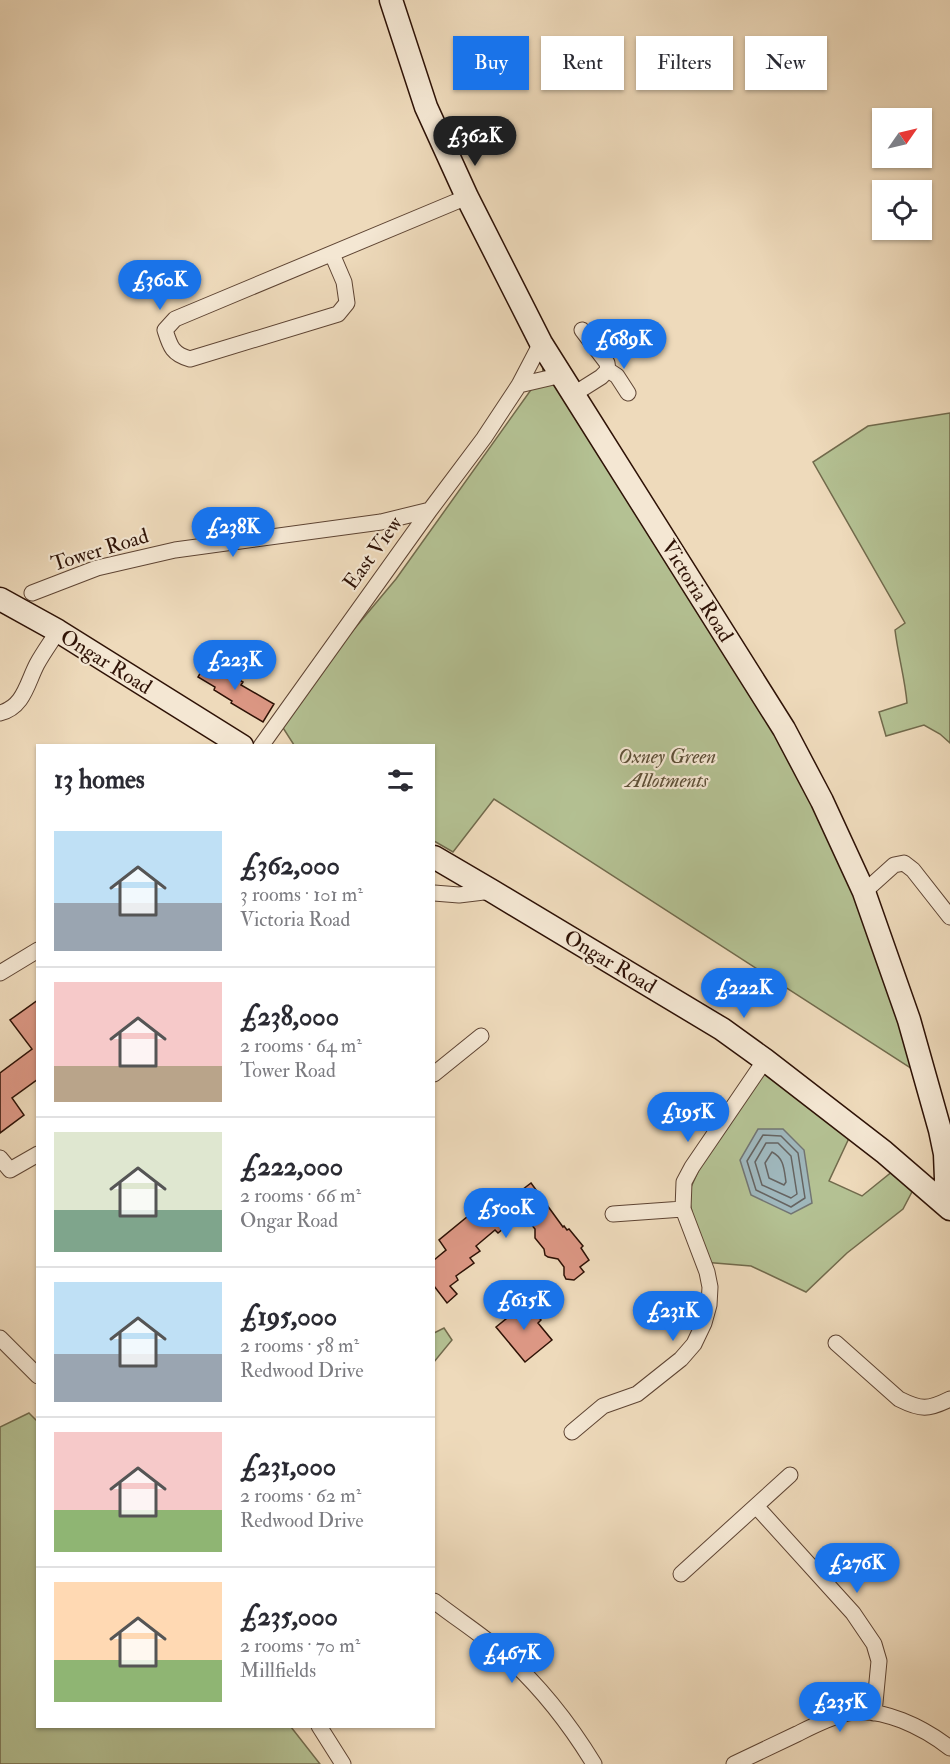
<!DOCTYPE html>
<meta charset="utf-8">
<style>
:root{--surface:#fff;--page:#f2f2f3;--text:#2b2b33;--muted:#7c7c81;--line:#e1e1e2;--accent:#1a73e8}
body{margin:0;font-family:"IM FELL Double Pica",serif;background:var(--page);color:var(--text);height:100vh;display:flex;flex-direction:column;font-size:22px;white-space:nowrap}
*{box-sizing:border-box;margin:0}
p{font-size:20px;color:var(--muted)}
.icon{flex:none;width:33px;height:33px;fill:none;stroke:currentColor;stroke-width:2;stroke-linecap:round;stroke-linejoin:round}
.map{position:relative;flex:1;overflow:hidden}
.sheet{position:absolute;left:36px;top:744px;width:399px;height:984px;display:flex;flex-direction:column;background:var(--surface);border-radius:0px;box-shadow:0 2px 4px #0004}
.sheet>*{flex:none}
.banner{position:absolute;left:453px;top:36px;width:406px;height:54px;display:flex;gap:12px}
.needle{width:39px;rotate:56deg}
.tools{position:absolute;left:872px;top:108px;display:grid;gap:12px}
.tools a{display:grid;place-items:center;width:60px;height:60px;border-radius:0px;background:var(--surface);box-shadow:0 2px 4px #0004;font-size:30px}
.price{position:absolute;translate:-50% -51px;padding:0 14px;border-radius:21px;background:var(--accent);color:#fff;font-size:20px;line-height:39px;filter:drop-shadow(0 2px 3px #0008)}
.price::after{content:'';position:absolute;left:50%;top:36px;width:18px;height:14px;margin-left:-9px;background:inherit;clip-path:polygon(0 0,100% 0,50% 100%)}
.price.selected{background:#222;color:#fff}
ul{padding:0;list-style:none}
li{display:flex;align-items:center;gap:18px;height:150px;padding:0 18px}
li+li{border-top:2px solid var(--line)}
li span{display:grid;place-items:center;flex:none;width:168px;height:120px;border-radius:0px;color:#555}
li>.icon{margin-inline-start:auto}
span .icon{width:72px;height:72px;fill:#fffc;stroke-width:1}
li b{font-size:26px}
h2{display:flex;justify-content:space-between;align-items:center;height:72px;padding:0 18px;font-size:26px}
.pill{padding:0 21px;border-radius:0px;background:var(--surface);box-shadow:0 2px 4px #0004;font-size:21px;line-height:54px}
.pill.selected{background:var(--accent);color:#fff}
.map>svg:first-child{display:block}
</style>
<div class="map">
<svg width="950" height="1764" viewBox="0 0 950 1764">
<rect width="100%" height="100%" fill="#eedabb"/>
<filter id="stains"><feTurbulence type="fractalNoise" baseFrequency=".00333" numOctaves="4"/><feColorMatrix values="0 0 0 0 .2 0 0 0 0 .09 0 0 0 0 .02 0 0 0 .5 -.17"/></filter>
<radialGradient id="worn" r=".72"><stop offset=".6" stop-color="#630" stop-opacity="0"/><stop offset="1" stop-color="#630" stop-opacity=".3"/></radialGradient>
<path fill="#b4c193" stroke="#716a4c" stroke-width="1.5" d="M541,343l281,458 104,277 -432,-279 -41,53 -19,-11v-95l-140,-1 -16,-25 118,-141 147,-206z
M950,413v330l-10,-9 -16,-9 -38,11 -7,-24 28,-9c-2,-24 -9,-48 -12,-73l10,-7 -92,-161 55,-36z
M766,1066l84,70 -21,45 33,15 31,-25 21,17 -11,21 -56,44 -41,39 -55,-26 -48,-4 -15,-68 12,-27z
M444,1328l8,12 -18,22v-29z
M29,1413l9,9v304l253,1 29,37h-320v-337z"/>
<path fill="#9fb7bc" stroke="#727573" stroke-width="1.5" d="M758,1129h25l21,21 8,53 -21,11 -40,-19 -11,-35z"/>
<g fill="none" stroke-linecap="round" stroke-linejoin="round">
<path stroke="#666461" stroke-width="1.5" d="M763,1135l18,1 17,17 7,45 -14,9 -35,-17 -9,-29z
M766,1143h12l13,13 6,38 -6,4 -29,-13 -7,-23z
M772,1152c12,6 12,17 14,30l-2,3 -15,-7 -4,-15z"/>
</g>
<path fill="#dc9784" stroke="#2e1206" stroke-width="1.5" d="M209,658l17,10 -2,3 19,11 -2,3 33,19 -11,18 -32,-19 1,-2 -18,-11 1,-3 -17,-10z
M38,1000v79l-26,19 12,17 -24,18v-60l32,-24 -22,-29z
M531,1183l32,44 1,-1 3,4 2,-1 14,17 -2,2 8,12 -9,7 4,5 -10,8 -8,-1 -2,-4v-8l-6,-8 -10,-2 -3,-2 -1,-6 -9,-11v-9l-13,-16 -24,20 -3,-3 -19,16 4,5 -10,7 4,5 -18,13 2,4 -8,6 7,8 -10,9 -13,-17v-26l12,-10 -7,-10 34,-28 2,2 7,-7 4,5 7,-6 3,4z
M526,1302l15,18 -3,3 14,17 -27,22 -29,-35 11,-9 -3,-4 13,-11 3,4z"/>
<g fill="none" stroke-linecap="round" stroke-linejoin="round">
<g stroke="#5e4433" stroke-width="17">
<path id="street" d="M332,254l12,28 3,21 -9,11 -148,45c-18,-5 -20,-13 -25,-29l10,-11 292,-122
M608,370l9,6 11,17
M519,385l43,-10
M574,394l27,-17 7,-7 -1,-7 -25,-33
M32,593l65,-25 78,-18 206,-28 49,-12
M0,713c24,-6 27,-30 37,-49 6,-11 14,-22 21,-33
M261,746l169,-236 54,-72 35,-53 22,-42
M864,892l30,-27 10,-2 9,7 37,47
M434,893l25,2 33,-4
M0,973l38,-23
M434,1074l47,-38
M0,1158l10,12 28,-16
M613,1214l70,-5 1,-27 8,-15 73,-107
M0,1338l38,38
M836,1343l63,56c22,11 29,11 51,0
M572,1432l31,-26 34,-12 44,-35 13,-15 10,-21 5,-18 1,-18 -3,-15 -24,-63
M756,1506l97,107 21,31 5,17 -5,52
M681,1574l109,-99
M434,1601c23,18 48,34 70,53 36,32 65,69 90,110
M319,1726l24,38
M734,1764c21,-10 42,-20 63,-30 16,-8 33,-17 51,-21 34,-7 76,15 102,35"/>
</g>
<g stroke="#2e1206" stroke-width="25">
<path id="secondary" d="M391,0l35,107 41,90 74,146 243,386 38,72 42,91 45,128 31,110 5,24 1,25 -1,25
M0,599l58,32 184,115
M434,857l58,34 230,138 43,31 119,92 66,57"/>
</g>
<use href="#street" stroke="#f4e7d3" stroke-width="15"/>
<use href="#secondary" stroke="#f4e7d3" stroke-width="22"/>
</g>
<g text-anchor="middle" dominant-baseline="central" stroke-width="4.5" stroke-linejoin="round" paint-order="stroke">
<g font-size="21" fill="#2e1206" stroke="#f4e7d3">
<text transform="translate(100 550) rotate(-17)">Tower Road</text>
<text transform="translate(373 553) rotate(-54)">East View</text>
<text transform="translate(697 591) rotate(58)">Victoria Road</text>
<text transform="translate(106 662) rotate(32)">Ongar Road</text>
<text transform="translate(610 962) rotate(31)">Ongar Road</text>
</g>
<g font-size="21" font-style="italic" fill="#5d4f37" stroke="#f4e7d3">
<text x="667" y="756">Oxney Green<tspan x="667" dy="24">Allotments</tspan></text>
</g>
</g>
<rect width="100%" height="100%" filter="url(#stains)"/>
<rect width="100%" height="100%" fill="url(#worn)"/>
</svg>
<div class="tools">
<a><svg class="needle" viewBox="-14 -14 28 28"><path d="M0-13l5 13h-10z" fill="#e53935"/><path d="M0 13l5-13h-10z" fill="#7c7c81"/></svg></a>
<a><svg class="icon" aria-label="locate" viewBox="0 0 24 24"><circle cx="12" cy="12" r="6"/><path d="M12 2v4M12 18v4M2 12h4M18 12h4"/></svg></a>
</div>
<b class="price selected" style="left:475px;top:167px">£362K</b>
<b class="price" style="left:160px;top:311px">£360K</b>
<b class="price" style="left:624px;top:370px">£689K</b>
<b class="price" style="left:233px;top:558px">£238K</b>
<b class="price" style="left:235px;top:691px">£223K</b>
<b class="price" style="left:744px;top:1019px">£222K</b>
<b class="price" style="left:688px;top:1143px">£195K</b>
<b class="price" style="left:506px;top:1239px">£500K</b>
<b class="price" style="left:524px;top:1331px">£615K</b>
<b class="price" style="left:673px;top:1342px">£231K</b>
<b class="price" style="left:857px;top:1594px">£276K</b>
<b class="price" style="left:512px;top:1684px">£467K</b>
<b class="price" style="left:840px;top:1733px">£235K</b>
<div class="banner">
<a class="pill selected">Buy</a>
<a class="pill">Rent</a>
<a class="pill">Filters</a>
<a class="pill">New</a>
</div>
<section class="sheet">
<h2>13 homes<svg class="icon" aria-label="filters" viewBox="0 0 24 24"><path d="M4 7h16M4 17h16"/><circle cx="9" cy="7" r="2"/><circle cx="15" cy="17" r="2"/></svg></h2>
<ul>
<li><span style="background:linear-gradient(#bfe0f5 60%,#9aa5b1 0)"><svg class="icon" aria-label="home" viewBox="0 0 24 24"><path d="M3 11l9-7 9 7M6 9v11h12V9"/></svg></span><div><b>£362,000</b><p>3 rooms · 101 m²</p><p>Victoria Road</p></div></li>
<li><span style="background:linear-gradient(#f6c9c9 70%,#b9a48a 0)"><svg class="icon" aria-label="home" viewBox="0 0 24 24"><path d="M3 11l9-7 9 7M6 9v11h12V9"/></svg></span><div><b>£238,000</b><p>2 rooms · 64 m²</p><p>Tower Road</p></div></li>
<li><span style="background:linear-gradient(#dfe7d0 65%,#7fa58c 0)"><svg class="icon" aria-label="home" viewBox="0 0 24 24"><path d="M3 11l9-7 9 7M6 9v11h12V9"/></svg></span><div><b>£222,000</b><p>2 rooms · 66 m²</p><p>Ongar Road</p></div></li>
<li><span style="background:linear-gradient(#bfe0f5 60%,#9aa5b1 0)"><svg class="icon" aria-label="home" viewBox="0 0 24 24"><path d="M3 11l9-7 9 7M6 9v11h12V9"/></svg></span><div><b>£195,000</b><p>2 rooms · 58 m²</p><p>Redwood Drive</p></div></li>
<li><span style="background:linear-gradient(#f6c9c9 65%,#8fb573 0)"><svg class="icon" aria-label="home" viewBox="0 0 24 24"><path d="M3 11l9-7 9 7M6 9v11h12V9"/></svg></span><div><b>£231,000</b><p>2 rooms · 62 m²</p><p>Redwood Drive</p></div></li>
<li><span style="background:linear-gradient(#ffd9b3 65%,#8fb573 0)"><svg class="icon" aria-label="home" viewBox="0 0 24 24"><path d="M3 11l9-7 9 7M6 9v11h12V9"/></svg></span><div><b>£235,000</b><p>2 rooms · 70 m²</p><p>Millfields</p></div></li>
</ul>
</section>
</div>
